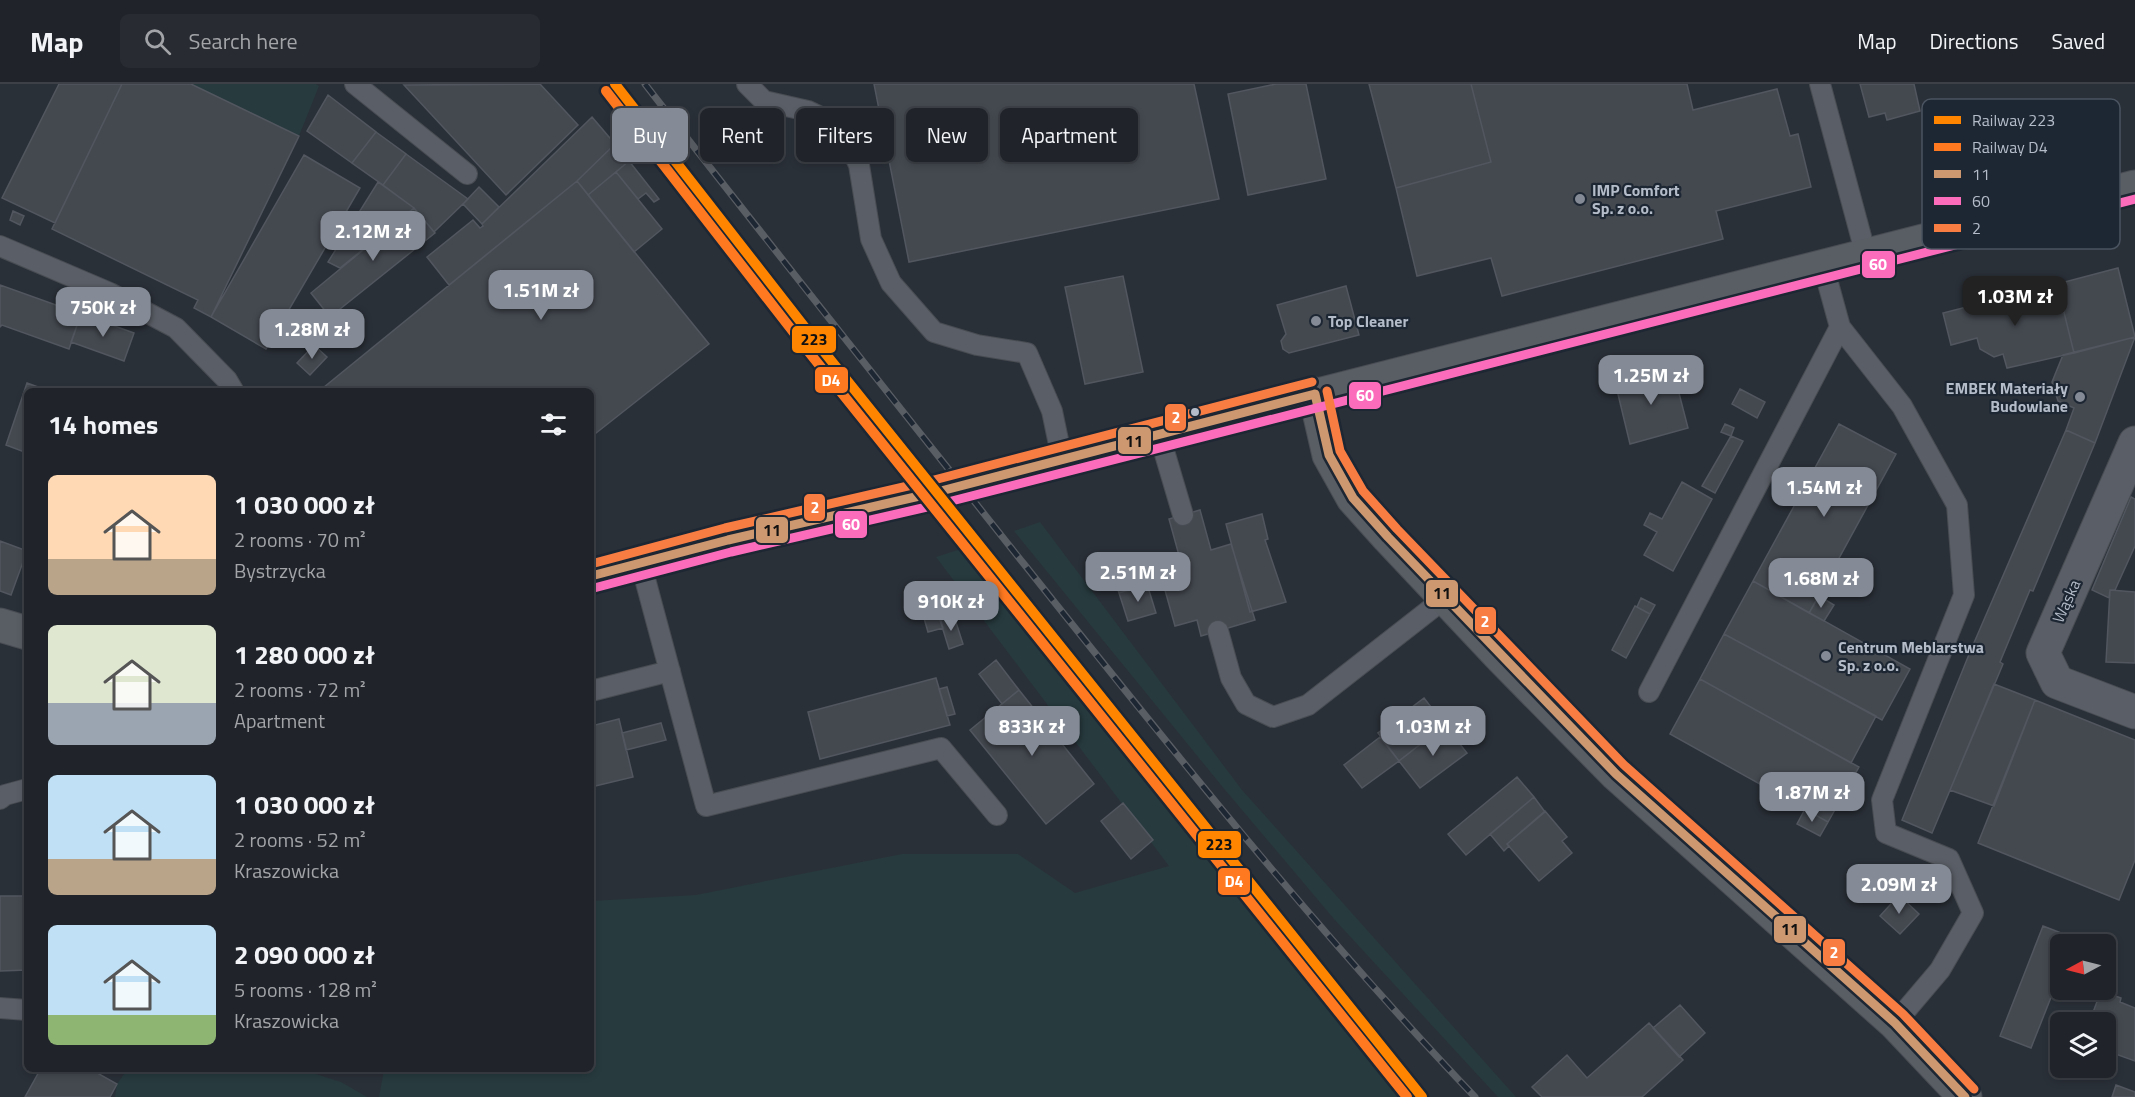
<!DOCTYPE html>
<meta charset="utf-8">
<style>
:root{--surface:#20242a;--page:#282c32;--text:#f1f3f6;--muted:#a2a4a8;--line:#3d4147;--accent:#848b96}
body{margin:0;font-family:"Titillium Web",sans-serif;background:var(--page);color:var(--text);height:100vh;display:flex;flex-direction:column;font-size:22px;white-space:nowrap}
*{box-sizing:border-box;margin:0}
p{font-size:20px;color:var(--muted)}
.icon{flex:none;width:33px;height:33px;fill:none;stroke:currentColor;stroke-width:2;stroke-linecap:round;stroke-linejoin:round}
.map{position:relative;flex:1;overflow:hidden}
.drawer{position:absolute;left:24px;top:304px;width:570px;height:684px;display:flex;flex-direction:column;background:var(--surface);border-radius:9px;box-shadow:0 3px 9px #0003,0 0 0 2px var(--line)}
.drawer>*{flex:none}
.guide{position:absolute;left:612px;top:24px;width:570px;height:54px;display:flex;gap:12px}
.needle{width:39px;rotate:263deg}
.buttons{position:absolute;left:2050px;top:850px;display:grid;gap:12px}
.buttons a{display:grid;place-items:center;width:66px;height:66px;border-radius:9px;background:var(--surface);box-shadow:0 3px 9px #0003,0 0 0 2px var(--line);font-size:30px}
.price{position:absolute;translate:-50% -51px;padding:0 14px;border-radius:12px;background:var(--accent);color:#fff;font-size:20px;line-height:39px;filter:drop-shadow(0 2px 3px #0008)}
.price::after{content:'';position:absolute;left:50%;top:36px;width:18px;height:14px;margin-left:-9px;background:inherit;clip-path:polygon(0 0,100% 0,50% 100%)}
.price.current{background:#222;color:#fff}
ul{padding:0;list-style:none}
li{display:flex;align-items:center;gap:18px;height:150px;padding:0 24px}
li span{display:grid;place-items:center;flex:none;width:168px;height:120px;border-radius:9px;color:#555}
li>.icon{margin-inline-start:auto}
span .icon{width:72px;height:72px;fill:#fffc;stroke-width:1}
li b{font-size:26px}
h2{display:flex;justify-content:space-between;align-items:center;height:72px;padding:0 24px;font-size:26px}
.tag{padding:0 21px;border-radius:9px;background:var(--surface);box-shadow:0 3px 9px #0003,0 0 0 2px var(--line);font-size:21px;line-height:54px}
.tag.current{background:var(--accent);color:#fff}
header{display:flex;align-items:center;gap:36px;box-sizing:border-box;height:84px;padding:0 30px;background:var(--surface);border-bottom:2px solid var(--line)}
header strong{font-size:28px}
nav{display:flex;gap:33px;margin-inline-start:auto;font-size:21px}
.search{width:420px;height:54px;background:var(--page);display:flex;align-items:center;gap:15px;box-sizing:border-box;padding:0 21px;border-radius:9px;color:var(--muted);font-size:22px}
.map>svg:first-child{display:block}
</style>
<header>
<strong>Map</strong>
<div class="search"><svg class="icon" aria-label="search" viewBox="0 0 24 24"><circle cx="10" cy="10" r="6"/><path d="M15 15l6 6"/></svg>Search here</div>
<nav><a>Map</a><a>Directions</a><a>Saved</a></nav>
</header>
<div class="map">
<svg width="2135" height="1013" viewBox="0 0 2135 1013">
<rect width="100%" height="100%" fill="#2a3038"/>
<path fill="#273a3e" d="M191,0h125l3,2 -20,50z
M1040,438l202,268 274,307h-18l-164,-178 -113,-134 -207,-254z
M967,463l302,386 133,164h-1023l5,-27h207v-169l105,-6 206,-41h116l57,39 94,-27 -233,-309z
M127,986h176l38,12 26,15h-252l2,-13z"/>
<path fill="#444950" stroke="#52575f" stroke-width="1.5" d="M59,0h63l-67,139 -53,-25z
M122,0h69l108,52 -88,181 -17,-9 4,-8 -146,-71z
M540,0l38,41 -72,70 -102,-110z
M874,0h320l25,115 -310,63z
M1276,0h30l20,95 -78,16 -20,-101z
M1369,0h102l20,78 -95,26z
M1471,0h216l6,26 84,-21 13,47 8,-2 13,53 -95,24 7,28 -221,57 -11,-38 -74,18 -21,-88 95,-26z
M1860,0h54l6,27 -33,9 -2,-7 -16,4z
M328,11l48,37 -24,31 -45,-32z
M592,33l23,27 -38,37 -128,104 -22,-28 46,-37 7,8 3,-2 -1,-2z
M376,48l30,22 -23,31 -31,-22z
M615,60l14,17 -41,34 -11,-14z
M406,70l62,45 -34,33 -20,-24 -31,-23z
M304,71l56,33 -94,161 -55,-32z
M629,77l30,38 -5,3 -8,-9 -8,6 -22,-27z
M616,88l46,57 -28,23 -46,-57z
M577,97l132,163 -118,93v-45h-273z
M378,98l36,26 -74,60 -12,-6z
M479,103l20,20 -17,17 -19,-20z
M414,124l21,25 -105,84 -19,-24z
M13,127l11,5 -4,9 -10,-5z
M2118,184l17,69 -61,16 -17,-69z
M1123,192l20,96 -58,12 -20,-97z
M2057,200l17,69 -67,15 -4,-14 -9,3 -14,-8 -3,-11 -26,7 -8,-32z
M0,201l81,29 -12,35 -67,-24 -2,2z
M1346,202l13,49 -70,18 -6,-4 -2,-8 5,-7 -9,-29z
M81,230l53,19 -10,28 -53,-19z
M2135,253l-40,106 -29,-13 8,-22 -16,-7 -6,-19 11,-27z
M314,261l13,12 -17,18 -13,-12z
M1646,286l7,2 1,3 19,-5 15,58 -58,16 -14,-58 16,-5 -1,-4 4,-4z
M27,299l25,9h-25v61l-21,-8z
M1740,305l25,13 -8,16 -25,-14z
M1725,340l9,4 -3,8 -10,-4z
M1839,340l57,30 -87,159 -56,-32z
M2066,346l29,13 -62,148 -3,-1 -30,72 3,2 -71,169 -30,-13 68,-168z
M1731,352l12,5 -28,52 -13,-7z
M1682,398l30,17 -39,72 -29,-16 13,-23 -13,-7 6,-12 12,6z
M2131,413l4,2v47l-20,44h-5l-1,8 -17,-8z
M1200,426l11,40 20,-6 24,76 -54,16 -4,-16 -22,6 -17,-61 22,-6 -11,-40z
M1262,430l6,25 -3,1 21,62 -36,10 -24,-88z
M0,457l27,10 -16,44 -11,-4z
M1142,483l5,17 -28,9 -5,-17z
M1753,497l157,88 -28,51 -158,-86z
M1147,500l9,29 -28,8 -9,-28z
M2110,506l25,2v71l-29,-1z
M1819,512l15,9 -10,16 -15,-8z
M1641,514l14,7 -5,9 -13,-7z
M935,516l8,28 -15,4 -8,-28z
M1635,522l15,8 -24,44 -14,-8z
M954,532l9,28 -14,5 -9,-29z
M1724,550l152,82 -25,47 -151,-84z
M996,576l23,30 -17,14 -23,-30z
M936,594l14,47 -130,34 -12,-47z
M1700,595l159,88 -31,55 -158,-88z
M1994,600l41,16 -41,106 -44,-16z
M947,603l8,27 -8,2 -8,-27z
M1019,606l75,94 -48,40 -76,-94z
M1424,614l21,27 -46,36 -21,-28z
M2035,616l100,40v120l-16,40 -141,-57z
M619,635l14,58 -42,10v-61z
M661,639l5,17 -40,10 -4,-17z
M1445,641l22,28 -47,35 -21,-27z
M1380,653l19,24 -37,27 -18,-23z
M1517,693l17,20 -68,58 -18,-21z
M1534,713l11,15 -38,32 2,2 -5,5 -14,-17z
M1123,719l30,37 -22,19 -30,-38z
M1805,725l23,13 -8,14 -23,-12z
M1545,727l22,26 -5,4 10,12 -33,28 -32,-37z
M1899,811l20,19 -19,20 -20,-18z
M0,812h27v74l-27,1z
M2043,842l31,12 -3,7h-10v27l-30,76 -31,-12z
M2101,907l20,7 -1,4 15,6v53l-25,-9v-2l-4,-2v-25h-17z
M1680,921l25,28 -26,24 -26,-29z
M1649,939l34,37 -41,37h-100l-10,-10 35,-32 20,23z
M40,986h52l25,14 -7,13h-85z
M2116,1001l19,7v5h-23z"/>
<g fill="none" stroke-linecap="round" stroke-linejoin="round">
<g stroke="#484c53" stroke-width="22">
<path id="lane" d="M355,0l112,90
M747,0l17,17 44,10 33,16 18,38 12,74 20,44 43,49 43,13 50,8 25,58 10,48
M1820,0l46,171
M0,162l110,47 66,35 51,52 7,12
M1823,181l17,62 62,79 55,99 7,90 -82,205 4,33 63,26 24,54 -33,57 -45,53
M1159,350l24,81
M641,480l65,242 235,-58 56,67
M1218,547l13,47 15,26 27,13 35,-12 137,-107
M591,607l79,-20
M1649,608l191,-365
M0,715l5,-4 22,-6
M0,924l27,2"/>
</g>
<g stroke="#484c53" stroke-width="35">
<path id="street" d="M2135,359l-92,210 14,29 78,30"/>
</g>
<g stroke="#484c53" stroke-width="35">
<path id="secondary" d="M1315,310l14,61 24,43 35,39 113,120 115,117 279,249 70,74
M591,492l137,-36 209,-48 1198,-305
M0,541l27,8"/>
</g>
<use href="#lane" stroke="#5a5e66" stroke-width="20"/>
<use href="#street" stroke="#5a5e66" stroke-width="33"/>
<use href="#secondary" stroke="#595d64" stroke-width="33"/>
<g stroke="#595d64" stroke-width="7">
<path id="rail" d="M645,0c121,156 244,310 367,465 149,187 298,375 463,548"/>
</g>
<use href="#rail" stroke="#1d2633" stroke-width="4.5" stroke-dasharray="14" stroke-linecap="butt"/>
<g stroke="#1d2633" stroke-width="14">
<path id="bus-1" d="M1315,310l14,61 24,43 35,39 228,237 279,249 70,74
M591,492l137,-36 209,-48 378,-98"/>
</g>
<g stroke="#1d2633" stroke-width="14">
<path id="bus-2" d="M594,504l137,-36 209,-48 1195,-305"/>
</g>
<g stroke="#1d2633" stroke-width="14">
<path id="bus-3" d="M1327,307l13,60 23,40 34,38 227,236 279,249 71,75
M591,480l134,-36 209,-48 378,-98"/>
</g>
<use href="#bus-1" stroke="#cd976f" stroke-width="9"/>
<use href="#bus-2" stroke="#fb6dba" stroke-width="9"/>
<use href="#bus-3" stroke="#f77d43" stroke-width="9"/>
<g stroke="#1d2633" stroke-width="15">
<path id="rail-1" d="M615,0l206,264 601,749"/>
</g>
<g stroke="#1d2633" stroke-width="15">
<path id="rail-2" d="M606,7l206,265 595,741"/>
</g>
<use href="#rail-1" stroke="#ff8500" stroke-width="10"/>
<use href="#rail-2" stroke="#ff7920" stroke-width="10"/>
</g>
<g fill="#848b96" stroke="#1d2633" stroke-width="2">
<circle cx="1580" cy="115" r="6"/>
<circle cx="1316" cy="237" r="6"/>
<circle cx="2080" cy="313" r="6"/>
<circle cx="1826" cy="572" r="6"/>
</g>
<circle fill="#b4bcc9" stroke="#1d2633" stroke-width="2" cx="1195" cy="328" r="5"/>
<g text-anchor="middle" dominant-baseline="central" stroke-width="4.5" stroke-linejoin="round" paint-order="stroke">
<g font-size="16" font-weight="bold" fill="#b4bcc9" stroke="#1d2633" text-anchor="start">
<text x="1592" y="106">IMP Comfort<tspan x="1592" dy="18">Sp. z o.o.</tspan></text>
<text x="1328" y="237">Top Cleaner</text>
<text x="2068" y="304" text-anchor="end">EMBEK Materiały<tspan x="2068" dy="18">Budowlane</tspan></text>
<text x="1838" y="563">Centrum Meblarstwa<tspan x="1838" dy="18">Sp. z o.o.</tspan></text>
</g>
<g font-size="16" fill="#b4bcc9" stroke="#1d2633">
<text transform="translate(2066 517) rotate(-66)">Wąska</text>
</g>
</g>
<rect x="1922" y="15" width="198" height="150" rx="9" fill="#1d2633" stroke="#4a5360" stroke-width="1.5"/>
<rect x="1934" y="32" width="27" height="8" fill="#ff8500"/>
<rect x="1934" y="59" width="27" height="8" fill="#ff7920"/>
<rect x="1934" y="86" width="27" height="8" fill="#cd976f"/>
<rect x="1934" y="113" width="27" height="8" fill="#fb6dba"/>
<rect x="1934" y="140" width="27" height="8" fill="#f77d43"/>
<g font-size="16" fill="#b4bcc9">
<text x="1972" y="42">Railway 223</text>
<text x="1972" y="69">Railway D4</text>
<text x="1972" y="96">11</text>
<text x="1972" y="123">60</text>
<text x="1972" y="150">2</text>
</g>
<g stroke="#1d2633" stroke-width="2">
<rect x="1861" y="166" width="35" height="29" rx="6" fill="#fb6dba"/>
<rect x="791" y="241" width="46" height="29" rx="6" fill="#ff8500"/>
<rect x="814" y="282" width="35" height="28" rx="6" fill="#ff7920"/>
<rect x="1348" y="297" width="34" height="29" rx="6" fill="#fb6dba"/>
<rect x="1164" y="319" width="23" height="29" rx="6" fill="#f77d43"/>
<rect x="1117" y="342" width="35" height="29" rx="6" fill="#cd976f"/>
<rect x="803" y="409" width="23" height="29" rx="6" fill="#f77d43"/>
<rect x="834" y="426" width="34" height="29" rx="6" fill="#fb6dba"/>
<rect x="755" y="432" width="34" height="28" rx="6" fill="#cd976f"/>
<rect x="1425" y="495" width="34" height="29" rx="6" fill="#cd976f"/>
<rect x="1474" y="522" width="23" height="29" rx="6" fill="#f77d43"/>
<rect x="1197" y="746" width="45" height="29" rx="6" fill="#ff8500"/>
<rect x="1217" y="783" width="34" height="29" rx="6" fill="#ff7920"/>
<rect x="1773" y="831" width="34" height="29" rx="6" fill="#cd976f"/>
<rect x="1822" y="854" width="24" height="29" rx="6" fill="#f77d43"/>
</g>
<g font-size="16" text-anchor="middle" font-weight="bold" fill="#fff">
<text x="1878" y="186">60</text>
<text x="831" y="302">D4</text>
<text x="1365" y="317">60</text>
<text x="1176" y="339">2</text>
<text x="815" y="429">2</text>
<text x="851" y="446">60</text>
<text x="1485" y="543">2</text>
<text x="1234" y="803">D4</text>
<text x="1834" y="874">2</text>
</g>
<g font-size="16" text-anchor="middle" font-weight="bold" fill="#111">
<text x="814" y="261">223</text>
<text x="1134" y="363">11</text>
<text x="772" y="452">11</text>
<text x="1442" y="515">11</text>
<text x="1219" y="766">223</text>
<text x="1790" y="851">11</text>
</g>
</svg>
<div class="buttons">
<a><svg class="needle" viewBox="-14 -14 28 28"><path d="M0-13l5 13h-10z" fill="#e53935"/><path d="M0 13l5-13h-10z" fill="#a2a4a8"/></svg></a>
<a><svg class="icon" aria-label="layers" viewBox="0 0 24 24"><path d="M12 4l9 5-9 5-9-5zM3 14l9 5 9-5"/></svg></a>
</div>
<b class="price" style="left:373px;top:178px">2.12M zł</b>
<b class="price" style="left:541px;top:237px">1.51M zł</b>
<b class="price current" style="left:2015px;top:243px">1.03M zł</b>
<b class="price" style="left:103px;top:254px">750K zł</b>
<b class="price" style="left:312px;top:276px">1.28M zł</b>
<b class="price" style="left:1651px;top:322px">1.25M zł</b>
<b class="price" style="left:1824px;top:434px">1.54M zł</b>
<b class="price" style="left:1138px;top:519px">2.51M zł</b>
<b class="price" style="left:1821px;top:525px">1.68M zł</b>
<b class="price" style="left:951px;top:548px">910K zł</b>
<b class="price" style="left:1032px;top:673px">833K zł</b>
<b class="price" style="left:1433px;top:673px">1.03M zł</b>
<b class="price" style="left:1812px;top:739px">1.87M zł</b>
<b class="price" style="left:1899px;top:831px">2.09M zł</b>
<div class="guide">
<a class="tag current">Buy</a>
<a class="tag">Rent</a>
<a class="tag">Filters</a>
<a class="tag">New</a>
<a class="tag">Apartment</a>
</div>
<section class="drawer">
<h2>14 homes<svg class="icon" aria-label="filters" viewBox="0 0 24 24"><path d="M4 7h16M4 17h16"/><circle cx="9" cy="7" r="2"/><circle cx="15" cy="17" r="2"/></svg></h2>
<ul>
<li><span style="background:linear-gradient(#ffd9b3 70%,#b9a48a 0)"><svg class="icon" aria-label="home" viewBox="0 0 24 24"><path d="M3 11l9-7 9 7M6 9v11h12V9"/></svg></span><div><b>1 030 000 zł</b><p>2 rooms · 70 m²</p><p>Bystrzycka</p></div></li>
<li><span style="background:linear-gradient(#dfe7d0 65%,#9aa5b1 0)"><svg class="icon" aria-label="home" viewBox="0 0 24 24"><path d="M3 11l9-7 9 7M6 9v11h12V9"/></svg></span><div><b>1 280 000 zł</b><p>2 rooms · 72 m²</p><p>Apartment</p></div></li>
<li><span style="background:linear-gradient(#bfe0f5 70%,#b9a48a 0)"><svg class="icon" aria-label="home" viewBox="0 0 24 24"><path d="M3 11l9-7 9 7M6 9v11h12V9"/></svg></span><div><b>1 030 000 zł</b><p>2 rooms · 52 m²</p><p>Kraszowicka</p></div></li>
<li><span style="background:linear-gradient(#bfe0f5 75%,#8fb573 0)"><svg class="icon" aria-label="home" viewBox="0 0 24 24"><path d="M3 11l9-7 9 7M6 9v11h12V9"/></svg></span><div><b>2 090 000 zł</b><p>5 rooms · 128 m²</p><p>Kraszowicka</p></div></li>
</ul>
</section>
</div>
